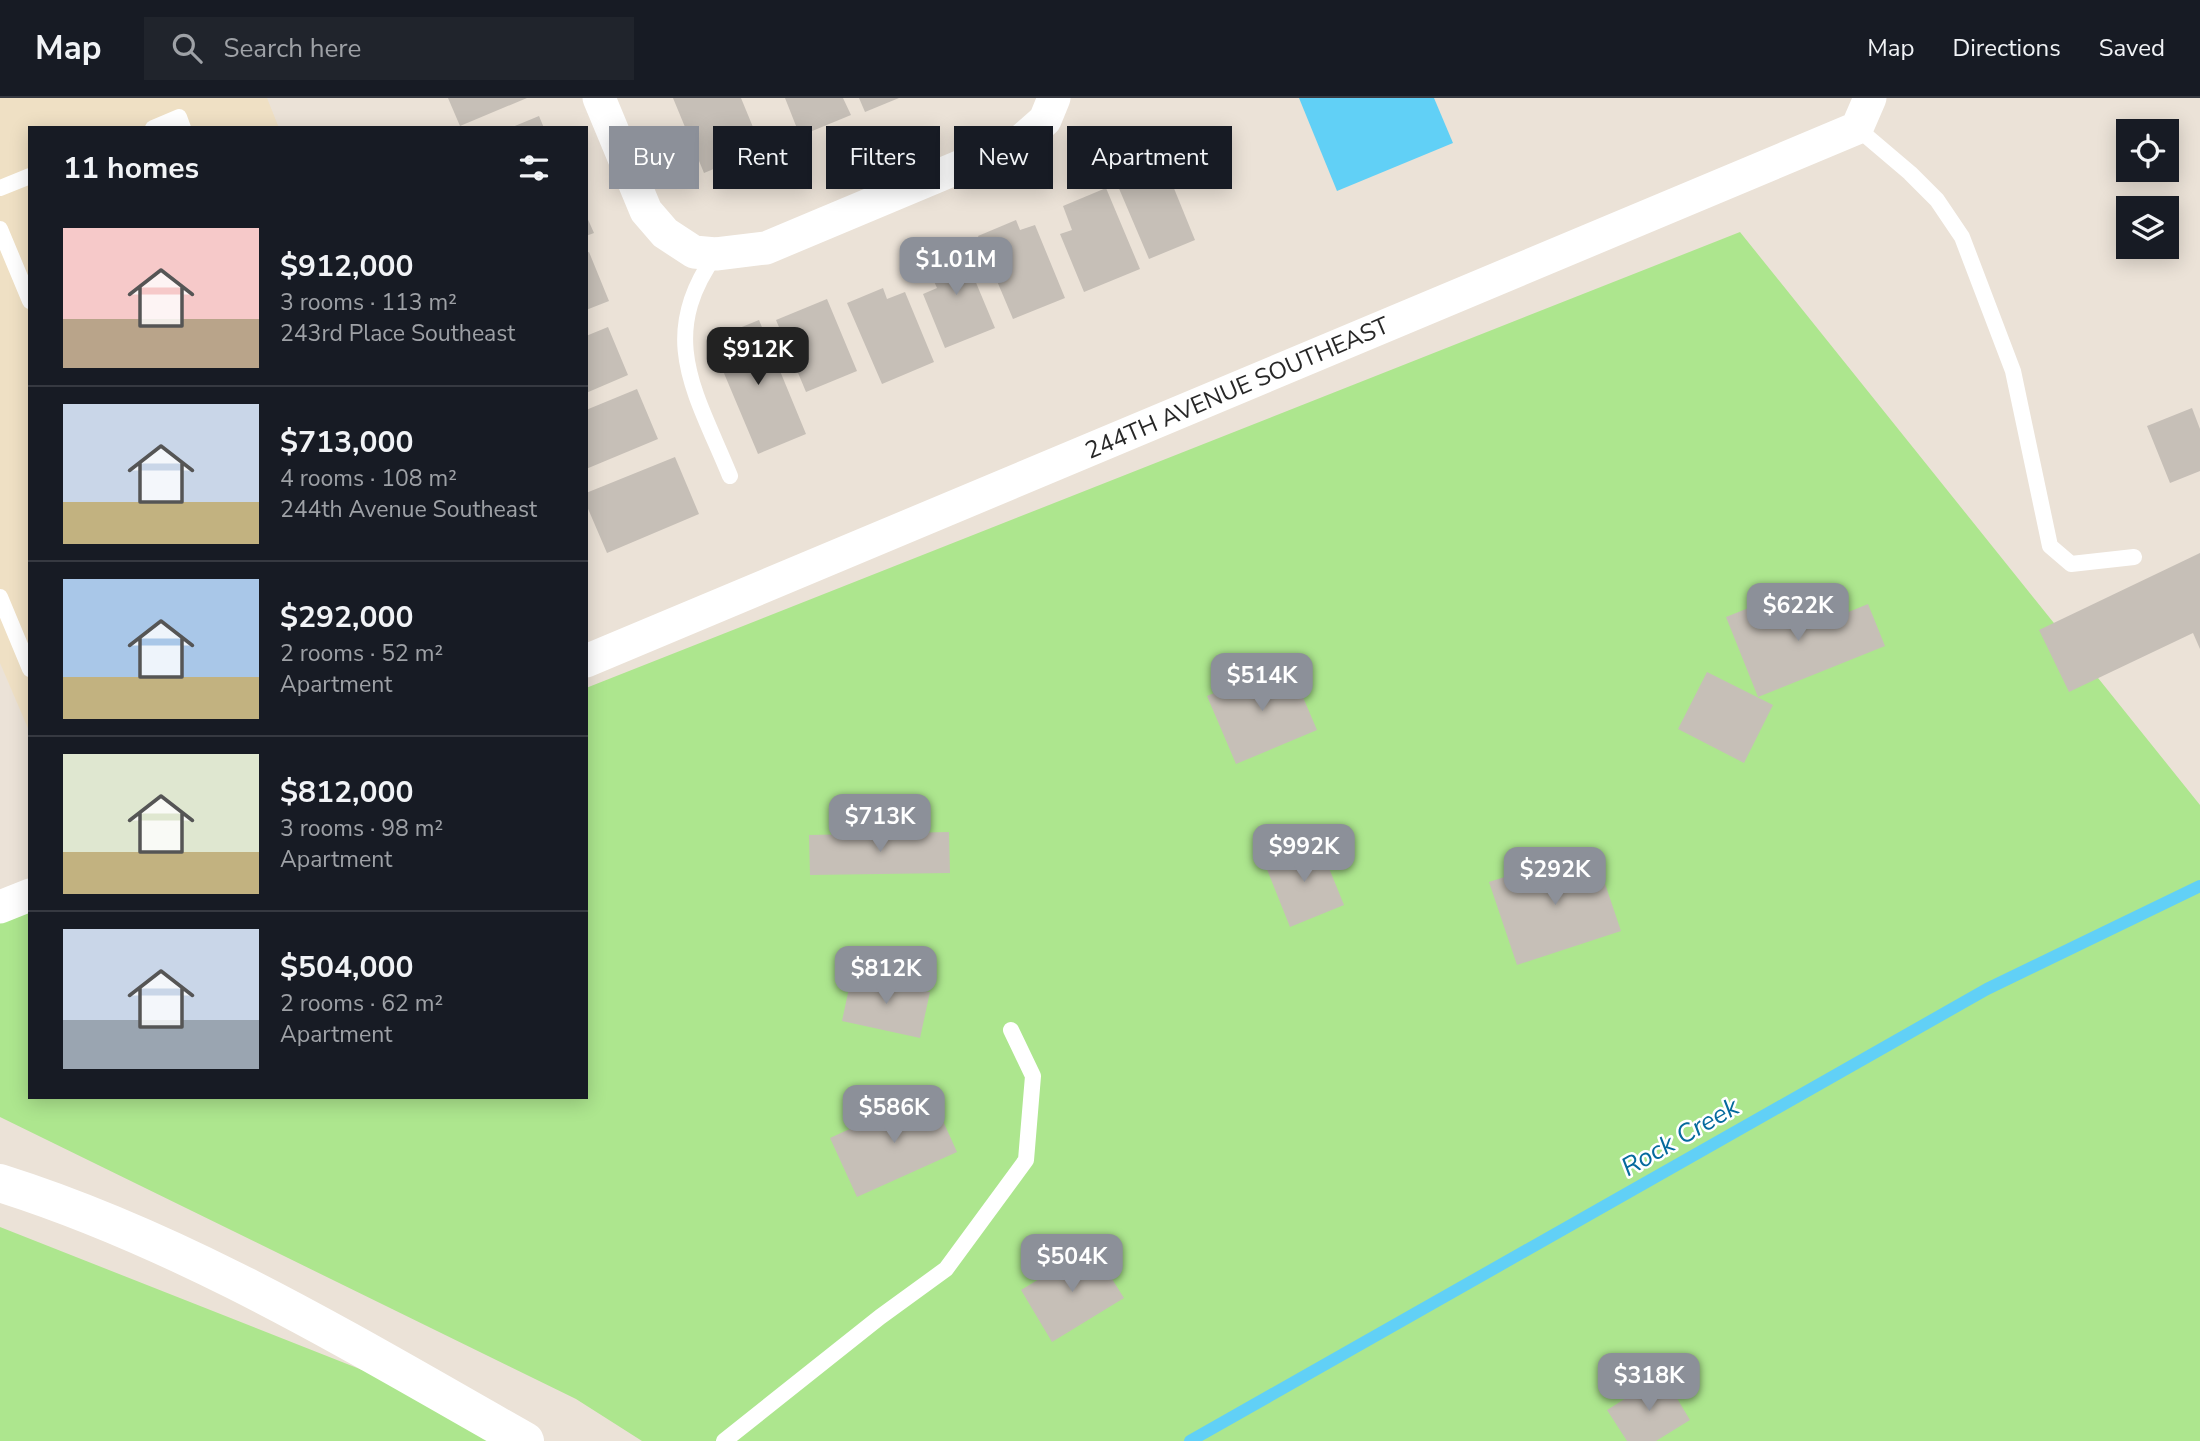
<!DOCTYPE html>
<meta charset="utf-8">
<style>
:root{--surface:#171b24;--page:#20242c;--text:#f1f3f6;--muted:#9ea1a6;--line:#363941;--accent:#8c9099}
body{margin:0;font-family:"Nunito Sans",sans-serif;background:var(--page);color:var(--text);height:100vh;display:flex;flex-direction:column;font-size:26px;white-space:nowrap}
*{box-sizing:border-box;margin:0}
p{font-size:23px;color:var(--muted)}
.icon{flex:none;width:38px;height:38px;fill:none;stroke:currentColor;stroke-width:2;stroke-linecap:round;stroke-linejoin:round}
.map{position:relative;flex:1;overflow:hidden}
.panel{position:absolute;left:28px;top:28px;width:560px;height:973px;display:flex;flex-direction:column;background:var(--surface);border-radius:0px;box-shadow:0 4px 18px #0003}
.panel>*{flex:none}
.top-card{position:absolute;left:609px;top:28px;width:665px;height:63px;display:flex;gap:14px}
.tools{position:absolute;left:2116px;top:21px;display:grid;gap:14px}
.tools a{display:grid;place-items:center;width:63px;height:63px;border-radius:0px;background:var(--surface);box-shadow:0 4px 18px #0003;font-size:35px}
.price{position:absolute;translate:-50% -60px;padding:0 16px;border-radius:14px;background:var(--accent);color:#fff;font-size:23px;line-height:46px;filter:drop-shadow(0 2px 4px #0008)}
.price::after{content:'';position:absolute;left:50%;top:42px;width:21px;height:16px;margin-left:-10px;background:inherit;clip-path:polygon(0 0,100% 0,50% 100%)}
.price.selected{background:#222;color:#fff}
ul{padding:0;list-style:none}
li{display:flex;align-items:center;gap:21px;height:175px;padding:0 35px}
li+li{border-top:2px solid var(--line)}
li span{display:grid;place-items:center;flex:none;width:196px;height:140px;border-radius:0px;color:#555}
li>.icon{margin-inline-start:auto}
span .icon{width:84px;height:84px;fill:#fffc;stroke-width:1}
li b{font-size:30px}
h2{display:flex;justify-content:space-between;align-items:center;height:84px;padding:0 35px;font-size:30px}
.tag{padding:0 24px;border-radius:0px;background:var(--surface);box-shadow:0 4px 18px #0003;font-size:24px;line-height:63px}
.tag.selected{background:var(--accent);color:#fff}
header{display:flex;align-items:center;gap:42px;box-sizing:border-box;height:98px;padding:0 35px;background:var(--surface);border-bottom:2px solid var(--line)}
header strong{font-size:33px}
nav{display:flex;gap:38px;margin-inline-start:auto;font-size:24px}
.search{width:490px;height:63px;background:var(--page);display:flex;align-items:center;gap:18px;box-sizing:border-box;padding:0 24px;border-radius:0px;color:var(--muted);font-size:26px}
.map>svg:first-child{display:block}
</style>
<header>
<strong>Map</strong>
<div class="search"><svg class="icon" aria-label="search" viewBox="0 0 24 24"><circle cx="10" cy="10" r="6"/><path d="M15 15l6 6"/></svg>Search here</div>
<nav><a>Map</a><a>Directions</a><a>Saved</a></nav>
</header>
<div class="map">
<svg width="2200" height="1343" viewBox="0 0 2200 1343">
<rect width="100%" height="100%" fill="#ebe2d7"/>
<path fill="#efe0c4" d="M0,0h267l12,30h-249v605l-30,-70z"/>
<path fill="#ade68e" d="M1740,134l460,573v636h-1558l-66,-42 -576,-282v-197l30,-12v189h556v-409z
M0,1129l418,165 79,49h-497z"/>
<path fill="#61d0f6" d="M1299,0h135l19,45 -116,48z"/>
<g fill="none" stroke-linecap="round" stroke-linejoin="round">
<path stroke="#61d0f6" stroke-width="12" d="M1190,1343l797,-452 213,-103"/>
</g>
<path fill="#c6bfb7" d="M448,0h79l-67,28z
M673,0h68l21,51 -58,24z
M785,0h58l8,17 -51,21z
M859,0h40l-34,14z
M539,18l5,12h-34z
M1137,38l10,24 13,-6 35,86 -46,19 -46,-108z
M1106,90l34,81 -56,23 -24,-58 12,-4 -9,-24z
M586,117l8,18 -8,3z
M1016,122l4,10 15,-5 30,73 -52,21 -35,-83z
M959,144l36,86 -50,20 -22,-54 14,-6 -14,-31z
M589,154l20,49 -23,9v-57z
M883,190l4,11 18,-7 29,70 -52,22 -35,-81z
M827,201l30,72 -51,21 -30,-72z
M759,222l47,114 -48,20 -48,-114z
M608,229l20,48 -42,18v-57z
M637,291l21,50 -72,30v-59z
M2192,310l8,21v42l-30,12 -23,-57z
M675,359l24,57 -92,39 -21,-49v-11z
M2200,455v96l-7,-16 -124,59 -30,-62z
M1781,497l16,38 71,-29 17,42 -127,51 -32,-80z
M1288,564l29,68 -81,34 -29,-68z
M1707,574l66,33 -29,58 -66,-34z
M949,734l1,41 -140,2 -1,-40z
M1318,743l26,64 -54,22 -26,-65z
M1593,750l28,83 -104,34 -28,-83z
M852,876l78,18 -10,46 -78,-17z
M930,994l27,60 -100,45 -27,-59z
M1092,1149l32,51 -72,44 -31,-52z
M1663,1277l27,45 -34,21h-29l-20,-31z"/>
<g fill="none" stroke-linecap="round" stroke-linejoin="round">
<path stroke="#fff" stroke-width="16" d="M153,30l26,-11 4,11
M1857,30l53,45 27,27 25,37 51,134 37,175 21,18 63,-7
M0,90l30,-12
M0,131l30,72
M716,156c-60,83 -20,139 14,222
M0,499l30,72
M724,1343l156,-124 66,-48 80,-109 7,-84 -22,-46"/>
<path stroke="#fff" stroke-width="33" d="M599,0l47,113 19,22 29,19 22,2 50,-6 255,-107 24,-21 9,-22
M586,563l1271,-533 13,-30
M0,809l30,-12"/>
<path stroke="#fff" stroke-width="38" d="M0,1085c187,59 355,162 525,258"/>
</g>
<g text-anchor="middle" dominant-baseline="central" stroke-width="5" stroke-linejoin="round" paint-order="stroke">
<g font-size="24" fill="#272727" stroke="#fff">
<text transform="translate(1237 290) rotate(-23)">244TH AVENUE SOUTHEAST</text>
</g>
<g font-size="26" font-style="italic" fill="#056a9d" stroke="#fff">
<text transform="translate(1680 1039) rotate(-30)">Rock Creek</text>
</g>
</g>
</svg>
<div class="tools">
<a><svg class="icon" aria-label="locate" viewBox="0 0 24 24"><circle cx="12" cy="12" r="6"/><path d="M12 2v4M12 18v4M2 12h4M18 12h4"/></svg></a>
<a><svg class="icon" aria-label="layers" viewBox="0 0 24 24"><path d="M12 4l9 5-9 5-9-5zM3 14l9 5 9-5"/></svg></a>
</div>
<b class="price" style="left:956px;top:199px">$1.01M</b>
<b class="price selected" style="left:758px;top:289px">$912K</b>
<b class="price" style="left:1798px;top:545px">$622K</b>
<b class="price" style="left:1262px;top:615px">$514K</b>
<b class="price" style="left:880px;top:756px">$713K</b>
<b class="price" style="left:1304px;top:786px">$992K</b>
<b class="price" style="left:1555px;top:809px">$292K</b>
<b class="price" style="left:886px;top:908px">$812K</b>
<b class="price" style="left:894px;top:1047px">$586K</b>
<b class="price" style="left:1072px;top:1196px">$504K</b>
<b class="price" style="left:1649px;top:1315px">$318K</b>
<div class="top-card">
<a class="tag selected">Buy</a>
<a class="tag">Rent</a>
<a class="tag">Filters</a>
<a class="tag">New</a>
<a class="tag">Apartment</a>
</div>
<section class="panel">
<h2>11 homes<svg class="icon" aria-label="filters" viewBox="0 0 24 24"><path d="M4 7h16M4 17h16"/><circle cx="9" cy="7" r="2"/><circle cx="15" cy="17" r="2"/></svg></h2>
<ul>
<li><span style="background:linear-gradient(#f6c9c9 65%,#b9a48a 0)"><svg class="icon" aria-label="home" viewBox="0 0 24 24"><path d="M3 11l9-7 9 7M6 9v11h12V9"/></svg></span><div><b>$912,000</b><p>3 rooms · 113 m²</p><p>243rd Place Southeast</p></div></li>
<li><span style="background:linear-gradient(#c9d6e8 70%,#c2b280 0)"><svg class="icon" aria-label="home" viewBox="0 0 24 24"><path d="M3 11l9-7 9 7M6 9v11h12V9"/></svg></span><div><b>$713,000</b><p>4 rooms · 108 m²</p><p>244th Avenue Southeast</p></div></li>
<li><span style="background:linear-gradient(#a9c7e8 70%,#c2b280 0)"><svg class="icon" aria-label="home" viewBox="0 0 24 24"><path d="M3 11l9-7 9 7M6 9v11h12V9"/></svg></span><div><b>$292,000</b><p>2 rooms · 52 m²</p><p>Apartment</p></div></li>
<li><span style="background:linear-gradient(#dfe7d0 70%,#c2b280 0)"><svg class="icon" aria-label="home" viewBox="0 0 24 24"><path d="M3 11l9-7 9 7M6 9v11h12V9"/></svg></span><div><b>$812,000</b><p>3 rooms · 98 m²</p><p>Apartment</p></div></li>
<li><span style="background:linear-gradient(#c9d6e8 65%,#9aa5b1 0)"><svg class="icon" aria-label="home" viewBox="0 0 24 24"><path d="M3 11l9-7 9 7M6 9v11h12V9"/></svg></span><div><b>$504,000</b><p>2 rooms · 62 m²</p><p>Apartment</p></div></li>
</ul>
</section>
</div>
